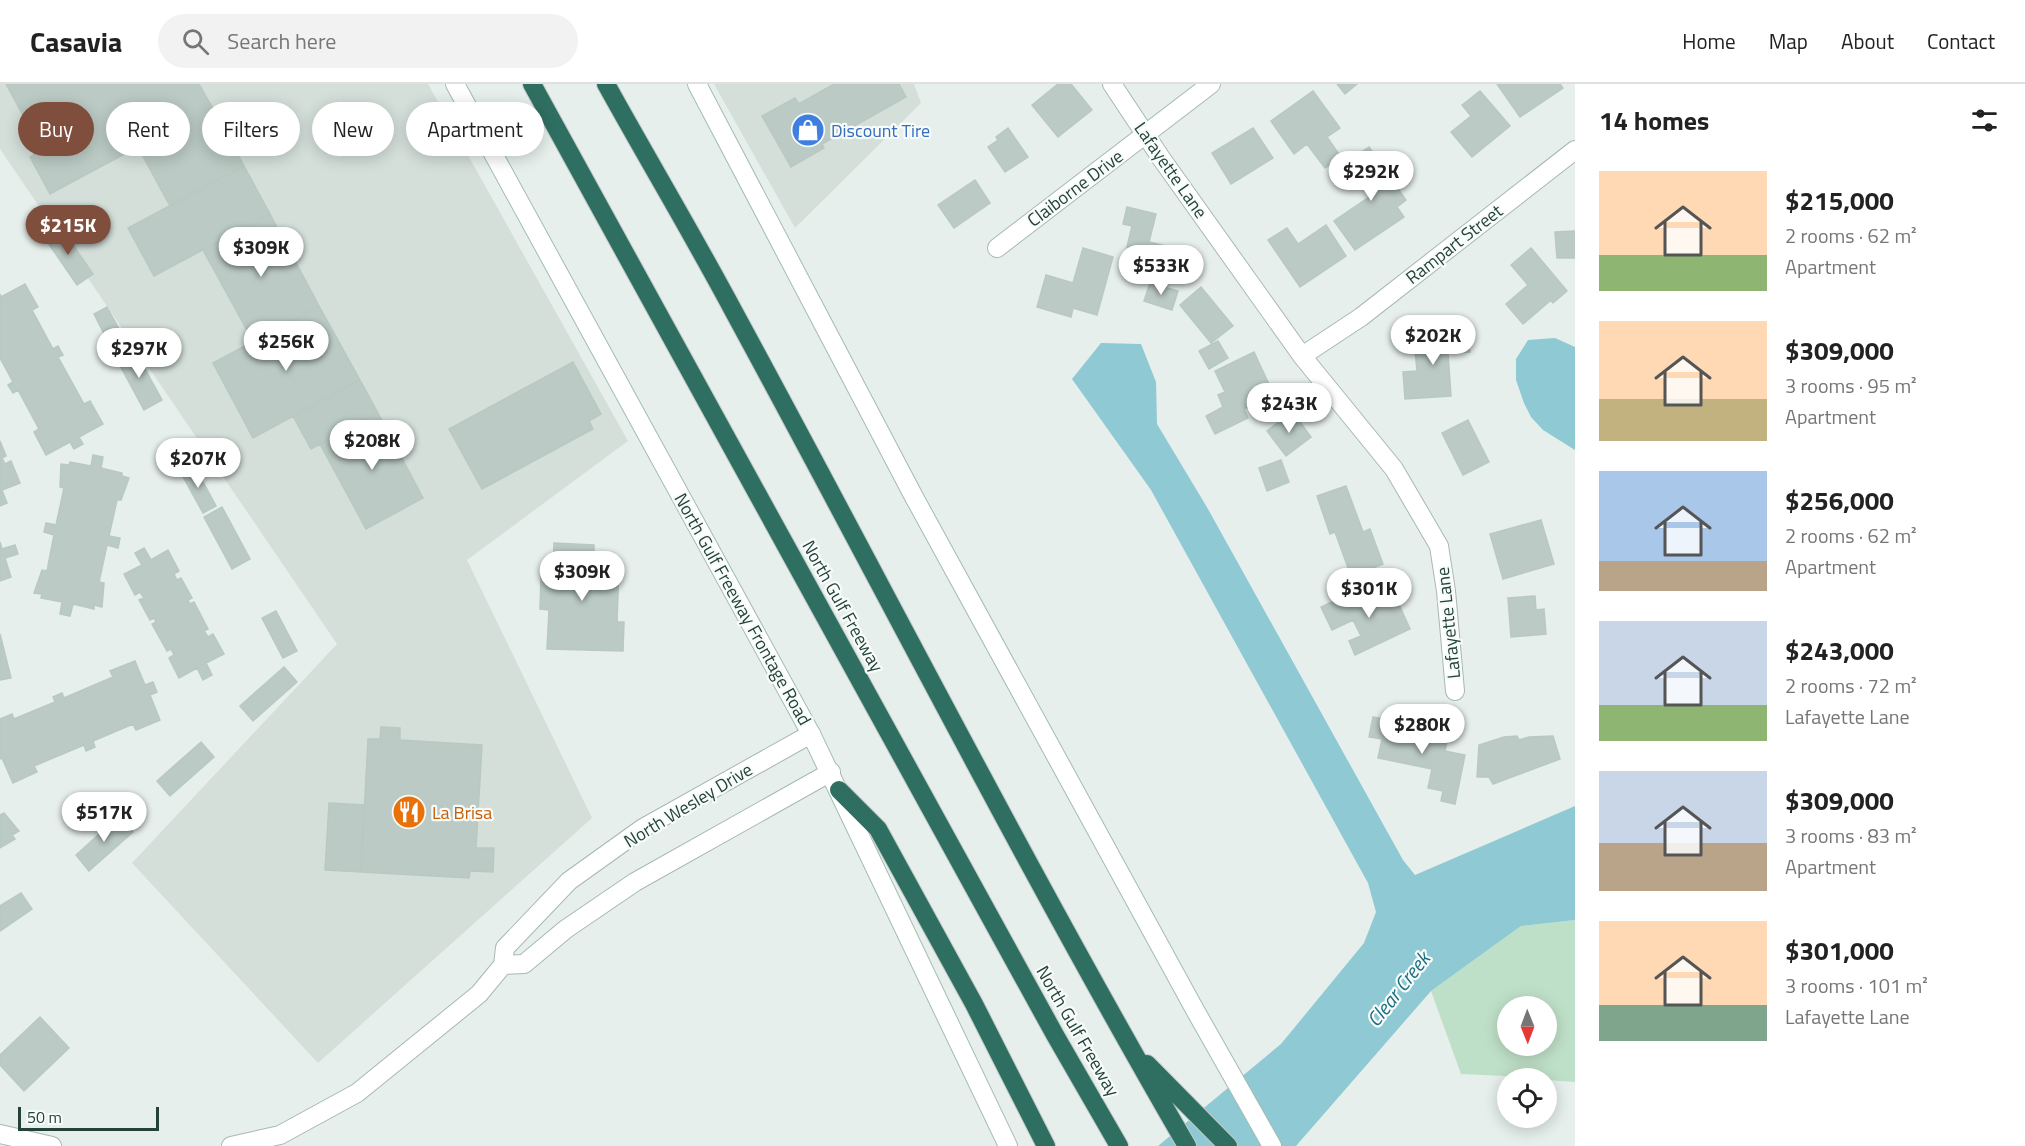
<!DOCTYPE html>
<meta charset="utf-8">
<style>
:root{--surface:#fff;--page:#f2f2f2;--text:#222;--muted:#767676;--line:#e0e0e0;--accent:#804e3d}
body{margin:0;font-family:"Titillium Web",sans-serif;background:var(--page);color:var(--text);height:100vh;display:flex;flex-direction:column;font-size:22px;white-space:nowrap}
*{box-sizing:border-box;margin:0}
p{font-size:20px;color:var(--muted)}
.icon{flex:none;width:33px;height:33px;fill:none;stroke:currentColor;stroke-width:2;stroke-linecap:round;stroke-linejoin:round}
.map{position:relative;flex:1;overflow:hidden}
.drawer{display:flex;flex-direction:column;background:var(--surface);width:450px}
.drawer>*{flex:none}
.top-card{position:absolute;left:18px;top:18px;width:570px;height:54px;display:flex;gap:12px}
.needle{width:39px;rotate:179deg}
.controls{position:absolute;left:1497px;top:912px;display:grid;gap:12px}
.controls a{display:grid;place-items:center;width:60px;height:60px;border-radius:50%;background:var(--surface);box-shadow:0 3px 15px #0003;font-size:30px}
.scale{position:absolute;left:18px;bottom:15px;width:141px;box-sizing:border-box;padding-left:6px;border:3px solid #24423a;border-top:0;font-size:16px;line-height:21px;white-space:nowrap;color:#24423a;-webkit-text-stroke:4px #f7fbf9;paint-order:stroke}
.price{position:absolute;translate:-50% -51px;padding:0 14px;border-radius:21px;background:#fff;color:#222;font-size:20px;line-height:39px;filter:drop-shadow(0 2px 3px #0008)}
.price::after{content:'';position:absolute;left:50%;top:36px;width:18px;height:14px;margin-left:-9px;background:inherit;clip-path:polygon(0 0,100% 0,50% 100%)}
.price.selected{background:var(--accent);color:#fff}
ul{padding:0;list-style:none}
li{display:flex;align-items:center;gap:18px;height:150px;padding:0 24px}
li span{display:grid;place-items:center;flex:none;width:168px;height:120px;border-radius:0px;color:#555}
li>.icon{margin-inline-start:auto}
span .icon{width:72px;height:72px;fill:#fffc;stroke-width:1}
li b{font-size:26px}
h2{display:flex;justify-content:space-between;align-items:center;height:72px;padding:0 24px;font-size:26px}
.chip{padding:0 21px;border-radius:27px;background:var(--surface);box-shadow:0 3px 15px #0003;font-size:21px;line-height:54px}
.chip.selected{background:var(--accent);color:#fff}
header{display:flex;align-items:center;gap:36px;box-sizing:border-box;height:84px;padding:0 30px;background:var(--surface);border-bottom:2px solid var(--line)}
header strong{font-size:28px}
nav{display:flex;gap:33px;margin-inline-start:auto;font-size:21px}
.search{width:420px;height:54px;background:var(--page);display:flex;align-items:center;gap:15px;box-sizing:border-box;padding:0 21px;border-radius:33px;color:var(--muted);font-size:22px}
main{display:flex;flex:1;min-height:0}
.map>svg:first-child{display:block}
</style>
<header>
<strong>Casavia</strong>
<div class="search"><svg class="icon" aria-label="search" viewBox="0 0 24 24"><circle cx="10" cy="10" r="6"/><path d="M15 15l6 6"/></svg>Search here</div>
<nav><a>Home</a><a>Map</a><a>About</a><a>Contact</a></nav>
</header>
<main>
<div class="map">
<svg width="1575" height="1062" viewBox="0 0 1575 1062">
<rect width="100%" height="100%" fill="#e6efeb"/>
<path fill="#d4dfda" d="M0,0h428l200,357 -161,119 125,258 -274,245 -186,-200 205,-219 -337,-495z
M714,0h200l7,19 -126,125z"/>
<path fill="#bfe0c8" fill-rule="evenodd" d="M1575,836v162l-28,-2 -1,-2 -85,-4 -30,-83 90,-65zM1508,922h38v40h-38z"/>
<path fill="#8ec9d4" d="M1555,254l20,9v103l-32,-20 -12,-13 -7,-14 -8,-23v-21l12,-19z
M1101,259l40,1 15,38 1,42 51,85 195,351 12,15 160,-69v114l-54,6 -90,65 -135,155h-138l123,-102 83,-101 12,-31 -8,-29 -217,-393 -79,-111z"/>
<path fill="#bbcac4" stroke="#b8c9c2" stroke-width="1.5" d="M6,0h193l13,23 -162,87 -20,-37 12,-7z
M834,0h65l7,13 -84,47 2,4 -33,19 -29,-51 33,-18 4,6z
M1058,0h13l21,26 -34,27 -26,-32z
M1337,0h20l-12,10z
M1497,0h63l3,4 -43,29z
M1313,7l27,37 -13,9 14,20 -16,11 -18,-24 -13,10 -23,-33z
M1480,7l30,35 -38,31 -21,-25 20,-16 -9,-11z
M212,23l32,59 -74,40 -32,-59z
M1008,44l20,29 -23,15 -17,-25 10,-7 -2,-3z
M1253,44l20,30 -42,26 -19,-31z
M1369,63l37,53 -9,7 7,10 -49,33 -21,-29 38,-26 -10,-14 -7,4 -11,-16 13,-9 -3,-3z
M244,82l26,48 -116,62 -26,-48z
M975,96l15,23 -36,25 -16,-23z
M1127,123l29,7 -7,28 21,5 -7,29 -18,-5 -1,6 -23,-5 11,-46 -9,-2z
M270,130l49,92 -66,35 -50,-91z
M1326,141l20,31 -46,31 -32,-47 19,-12 11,16z
M60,142l33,48 -16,11 -33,-48z
M1575,147v27h-18l-2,-26z
M1083,164l30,9 -16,58 -24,-7 -2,9 -34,-10 9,-32 27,8z
M1531,164l36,43 -14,12 -2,-3 -28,24 -17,-20 22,-19 -17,-20z
M1150,199l28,8 -6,19 -28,-9z
M25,200l13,23 -6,3 21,39 5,-3 5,9 -5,2 26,47 6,-3 13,23 -24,13 4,7 -9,5 -4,-7 -24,13 -12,-23 5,-3 -21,-39 -5,3 -5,-8 5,-3 -13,-24v-64l1,3z
M1201,203l32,39 -22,17 -31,-38z
M319,222l41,74 -107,58 -40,-75z
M107,223l22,40 -14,8 -21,-41z
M1468,250l2,18 -22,1 3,43 -46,3 -2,-27 14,-1 -3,-32z
M1218,257l10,17 -19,11 -10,-18z
M134,265l28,51 -18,10 -28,-52z
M1254,268l20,43 -30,14 4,9 -33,16 -9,-18 17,-9 -5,-12 7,-3 -10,-21z
M573,278l28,52 -12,7 4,8 -111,60 -33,-60z
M360,296l18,33 -67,36 -18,-33z
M1292,327l19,26 -25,19 -19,-25z
M378,329l45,85 -57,31 -46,-85z
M1468,336l21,42 -26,13 -21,-42z
M0,357l6,15 -4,2 3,6 6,-3 9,22 -18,7 5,13 -7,3z
M93,371l10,2 -2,11 21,5v3l7,2 -8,22h-4l-8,36 11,2 -2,10 -11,-3 -8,37 5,1 -2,24 -8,-2v4l-21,-5 -3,12 -10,-2 2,-12 -21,-4 1,-4 -8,-1 8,-23 5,1 7,-36 -10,-3 2,-9 10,2 8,-37 -4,-1 1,-23 8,1 1,-3 21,4z
M1281,376l8,22 -22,9 -8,-23z
M194,381l22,41 -13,7 -22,-40z
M1346,402l17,46 7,-3 13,35 -32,12 -16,-44 -5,2 -13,-38z
M222,423l28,52 -18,10 -28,-52z
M1541,436l13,44 -51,15 -13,-45z
M0,458l2,7 13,-4 3,9 -13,4 6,19 -11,4z
M554,459l40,2v20l25,1 -2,56h7l-1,29 -76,-2 2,-39 -9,-1 1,-32h9v-7l3,1z
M144,464l7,12 17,-10 11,21 -5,3 3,6 4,-2 11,20 -4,2 2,4 4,-2 14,27 -4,2 4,6 5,-3 11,20 -18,9 6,12 -9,5 -6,-12 -18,10 -10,-20 5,-3 -3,-6 -4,2 -15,-27 4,-2 -2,-4 -4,2 -11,-20 5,-2 -4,-6 -5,3 -11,-21 18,-9 -7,-12z
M1392,505l18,40 -55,26 -6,-14 12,-5 -8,-16 -21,10 -11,-23 25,-12 6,13z
M1535,512l1,14 8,-1 2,25 -35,3 -3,-39z
M276,527l21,40 -14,7 -21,-40z
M0,550l11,44 -11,2z
M135,577l10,24 8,-3 4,10 -7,3 10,25 -24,10 -3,-6 -40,17 2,6 -9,4 -2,-6 -50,21 3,6 -24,11 -11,-25 -2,1v-40l12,-5 2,5 41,-17 -2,-5 9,-4 2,5 49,-21 -3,-6z
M284,583l13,15 -44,39 -13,-15z
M1373,633l27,5 -3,18 14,3 4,-18 21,4 -2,9 13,3 -2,10 20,4 -10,49 -14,-3 2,-10 -15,-3 4,-19 -54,-11 4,-19 -13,-2z
M381,643l19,1v12l82,5 -6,103h18l-1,24 -23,-1 -1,7 -108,-6 7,-133h12z
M1517,652l2,4 10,-3 24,-1 7,23 -67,25 -4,-7h-12l2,-32 25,-8z
M201,658l13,15 -44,39 -13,-15z
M329,719l35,2 -3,67 -36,-2z
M4,729l15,18 -7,4 3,4 -15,9v-33z
M119,732l14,16 -44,39 -13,-16z
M21,809l11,16 -32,22v-25z
M40,933l29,31 -45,43 -24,-26v-10z"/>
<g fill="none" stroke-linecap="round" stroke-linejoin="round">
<g stroke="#a8b8b2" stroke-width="20">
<path id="street" d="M1112,0l49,74 141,198 92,113 45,77 7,45 9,100
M997,164l214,-164
M1302,272l59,-39 214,-167
M503,881l21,-1 42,-35 69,-47 196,-110
M0,1050l52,12
M231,1062l49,-11 77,-42 122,-99 24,-29 2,-17 64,-67 74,-53 168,-94"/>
</g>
<g stroke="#a4bbb3" stroke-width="20">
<path id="secondary" d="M455,0l356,650 197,412
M697,0l217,413 281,513 77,136"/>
</g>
<g stroke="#c2cac8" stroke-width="20">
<path id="highway" d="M532,0l523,951 64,111
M606,0c42,76 87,151 128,228 151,278 294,560 453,834
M839,706l39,39 96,175 72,142
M1147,980l81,82"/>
</g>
<use href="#street" stroke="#fff" stroke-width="18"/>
<use href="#secondary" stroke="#fff" stroke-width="18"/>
<use href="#highway" stroke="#2f6f62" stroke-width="18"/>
</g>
<defs>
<g id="shop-disc" transform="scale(1.725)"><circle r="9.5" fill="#3f7fe0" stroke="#f7fbf9"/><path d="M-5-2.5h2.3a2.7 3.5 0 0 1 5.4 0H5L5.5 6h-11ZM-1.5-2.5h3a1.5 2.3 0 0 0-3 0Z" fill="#fff"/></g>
<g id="restaurant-disc" transform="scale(1.725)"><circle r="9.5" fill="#e8710a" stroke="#f7fbf9"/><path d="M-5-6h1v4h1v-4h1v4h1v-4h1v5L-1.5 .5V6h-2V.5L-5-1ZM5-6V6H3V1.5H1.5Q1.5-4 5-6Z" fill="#fff"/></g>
</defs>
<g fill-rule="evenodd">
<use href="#shop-disc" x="808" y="46"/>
<use href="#restaurant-disc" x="409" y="728"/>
</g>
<g text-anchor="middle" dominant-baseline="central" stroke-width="4.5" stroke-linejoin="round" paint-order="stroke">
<g font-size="18" fill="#366cbe" stroke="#f7fbf9" text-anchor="start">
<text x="831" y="46">Discount Tire</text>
</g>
<g font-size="18" fill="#24423a" stroke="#f7fbf9">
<text transform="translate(1171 86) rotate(55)">Lafayette Lane</text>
<text transform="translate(1075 104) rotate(-37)">Claiborne Drive</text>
<text transform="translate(1454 160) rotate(-38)">Rampart Street</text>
<text transform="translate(843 522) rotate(61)">North Gulf Freeway</text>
<text transform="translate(743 525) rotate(61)">North Gulf Freeway Frontage Road</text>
<text transform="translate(1448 539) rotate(-96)">Lafayette Lane</text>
<text transform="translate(688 721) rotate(-31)">North Wesley Drive</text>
<text transform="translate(1078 947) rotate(60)">North Gulf Freeway</text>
</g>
<g font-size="18" fill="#c56008" stroke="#f7fbf9" text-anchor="start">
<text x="432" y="728">La Brisa</text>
</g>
<g font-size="20" font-style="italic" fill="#1c6f80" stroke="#f7fbf9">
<text transform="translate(1398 905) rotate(-52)">Clear Creek</text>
</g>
</g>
</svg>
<div class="controls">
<a><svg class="needle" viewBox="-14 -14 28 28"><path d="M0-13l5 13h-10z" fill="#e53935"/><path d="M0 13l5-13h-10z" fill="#767676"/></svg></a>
<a><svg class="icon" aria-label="locate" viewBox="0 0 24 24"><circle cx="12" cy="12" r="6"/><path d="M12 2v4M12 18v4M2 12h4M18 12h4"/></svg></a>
</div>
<div class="scale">50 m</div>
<b class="price" style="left:1371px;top:118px">$292K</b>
<b class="price selected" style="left:68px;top:172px">$215K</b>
<b class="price" style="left:261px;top:194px">$309K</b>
<b class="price" style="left:1161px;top:212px">$533K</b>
<b class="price" style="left:1433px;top:282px">$202K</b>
<b class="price" style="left:286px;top:288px">$256K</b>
<b class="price" style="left:139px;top:295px">$297K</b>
<b class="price" style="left:1289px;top:350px">$243K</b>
<b class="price" style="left:372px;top:387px">$208K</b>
<b class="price" style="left:198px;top:405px">$207K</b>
<b class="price" style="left:582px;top:518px">$309K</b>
<b class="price" style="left:1369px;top:535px">$301K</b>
<b class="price" style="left:1422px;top:671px">$280K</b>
<b class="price" style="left:104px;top:759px">$517K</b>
<div class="top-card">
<a class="chip selected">Buy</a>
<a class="chip">Rent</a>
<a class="chip">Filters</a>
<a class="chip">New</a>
<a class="chip">Apartment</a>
</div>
</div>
<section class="drawer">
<h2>14 homes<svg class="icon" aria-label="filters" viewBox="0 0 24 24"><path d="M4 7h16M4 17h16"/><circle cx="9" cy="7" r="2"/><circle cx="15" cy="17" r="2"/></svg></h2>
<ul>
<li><span style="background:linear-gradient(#ffd9b3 70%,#8fb573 0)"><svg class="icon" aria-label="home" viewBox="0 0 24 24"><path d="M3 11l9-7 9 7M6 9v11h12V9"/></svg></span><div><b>$215,000</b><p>2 rooms · 62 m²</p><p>Apartment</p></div></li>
<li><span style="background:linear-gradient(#ffd9b3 65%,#c2b280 0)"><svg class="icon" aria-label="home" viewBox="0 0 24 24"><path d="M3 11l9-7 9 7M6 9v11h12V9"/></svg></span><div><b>$309,000</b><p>3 rooms · 95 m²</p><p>Apartment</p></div></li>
<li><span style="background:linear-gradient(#a9c7e8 75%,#b9a48a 0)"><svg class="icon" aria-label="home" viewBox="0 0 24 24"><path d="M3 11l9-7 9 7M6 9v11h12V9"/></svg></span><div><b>$256,000</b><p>2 rooms · 62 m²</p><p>Apartment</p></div></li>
<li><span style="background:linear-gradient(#c9d6e8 70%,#8fb573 0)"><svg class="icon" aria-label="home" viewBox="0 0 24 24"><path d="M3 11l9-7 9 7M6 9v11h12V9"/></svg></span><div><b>$243,000</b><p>2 rooms · 72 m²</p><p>Lafayette Lane</p></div></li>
<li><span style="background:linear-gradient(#c9d6e8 60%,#b9a48a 0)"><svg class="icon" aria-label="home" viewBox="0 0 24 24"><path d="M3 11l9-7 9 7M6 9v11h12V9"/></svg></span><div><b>$309,000</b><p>3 rooms · 83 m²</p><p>Apartment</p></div></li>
<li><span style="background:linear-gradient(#ffd9b3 70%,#7fa58c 0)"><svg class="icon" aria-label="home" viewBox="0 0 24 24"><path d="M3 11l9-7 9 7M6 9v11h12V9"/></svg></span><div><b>$301,000</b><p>3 rooms · 101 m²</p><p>Lafayette Lane</p></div></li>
</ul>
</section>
</main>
